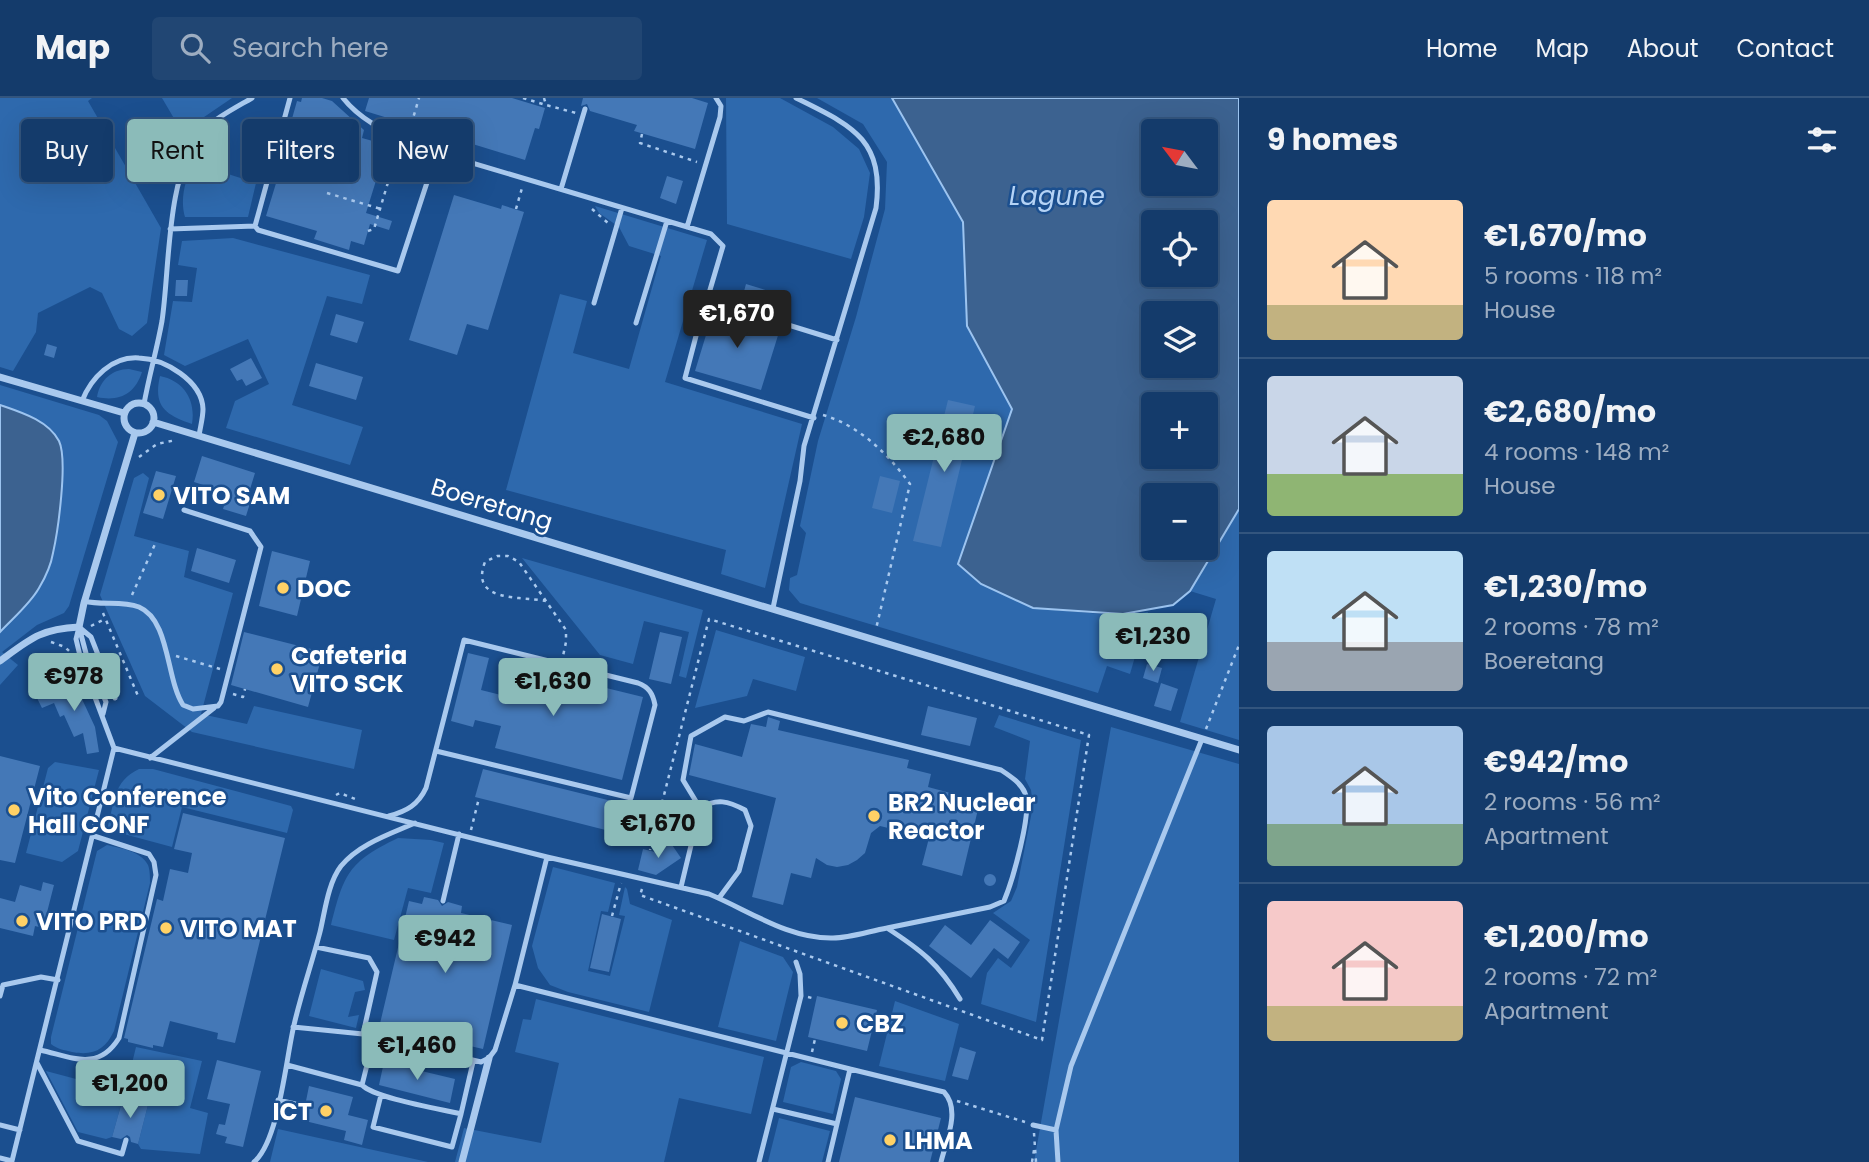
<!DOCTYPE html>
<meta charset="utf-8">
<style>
:root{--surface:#143b6b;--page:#214673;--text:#f1f3f6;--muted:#9dadc1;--line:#33557e;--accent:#8bbbb9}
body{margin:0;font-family:Poppins,sans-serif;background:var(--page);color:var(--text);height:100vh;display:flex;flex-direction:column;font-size:26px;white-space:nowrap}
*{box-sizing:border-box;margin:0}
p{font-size:23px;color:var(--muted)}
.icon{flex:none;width:38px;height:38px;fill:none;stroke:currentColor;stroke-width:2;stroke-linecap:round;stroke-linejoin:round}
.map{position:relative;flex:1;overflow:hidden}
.sheet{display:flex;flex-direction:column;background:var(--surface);width:630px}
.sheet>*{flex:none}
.banner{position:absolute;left:21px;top:21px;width:665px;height:63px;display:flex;gap:14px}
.needle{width:46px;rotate:302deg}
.tools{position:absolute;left:1141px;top:21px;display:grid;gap:14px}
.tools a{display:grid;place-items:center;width:77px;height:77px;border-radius:7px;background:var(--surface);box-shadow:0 7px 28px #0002,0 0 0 2px var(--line);font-size:35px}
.price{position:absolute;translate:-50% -60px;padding:0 16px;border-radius:7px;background:var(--accent);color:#111;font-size:23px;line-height:46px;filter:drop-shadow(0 2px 4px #0008)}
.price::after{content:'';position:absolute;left:50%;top:42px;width:21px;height:16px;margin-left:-10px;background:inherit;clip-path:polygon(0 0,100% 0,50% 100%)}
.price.on{background:#222;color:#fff}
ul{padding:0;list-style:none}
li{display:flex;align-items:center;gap:21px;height:175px;padding:0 28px}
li+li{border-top:2px solid var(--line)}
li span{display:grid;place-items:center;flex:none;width:196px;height:140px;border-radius:7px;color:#555}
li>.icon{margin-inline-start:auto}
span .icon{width:84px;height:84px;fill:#fffc;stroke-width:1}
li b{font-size:30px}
h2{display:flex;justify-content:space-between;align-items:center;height:84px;padding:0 28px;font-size:30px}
.tag{padding:0 24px;border-radius:7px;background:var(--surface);box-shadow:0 7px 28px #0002,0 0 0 2px var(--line);font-size:24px;line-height:63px}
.tag.on{background:var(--accent);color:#111}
header{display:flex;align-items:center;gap:42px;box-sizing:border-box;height:98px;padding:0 35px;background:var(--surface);border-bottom:2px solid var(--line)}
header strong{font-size:33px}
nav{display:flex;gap:38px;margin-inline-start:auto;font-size:24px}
.search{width:490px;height:63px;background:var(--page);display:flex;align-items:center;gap:18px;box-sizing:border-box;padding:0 24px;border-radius:7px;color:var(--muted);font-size:26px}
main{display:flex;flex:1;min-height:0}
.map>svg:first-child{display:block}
</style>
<header>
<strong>Map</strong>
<div class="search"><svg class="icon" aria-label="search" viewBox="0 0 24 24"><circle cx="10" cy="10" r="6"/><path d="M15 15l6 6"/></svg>Search here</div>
<nav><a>Home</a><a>Map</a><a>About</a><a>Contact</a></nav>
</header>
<main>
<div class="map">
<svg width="1239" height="1064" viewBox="0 0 1239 1064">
<rect width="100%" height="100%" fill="#1b4f8f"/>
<path fill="#2e69ad" d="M0,0h92l-4,3 73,127 -14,95 -15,13 -13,-7 -17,-36 -12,-6 -52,26 -2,19 -23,39 -13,-4z
M162,0h70l-50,34z
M726,0h54l53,29 26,22 11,24 -6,44 -13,42 -124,-35z
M817,0h75l71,124 4,104 45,83 -54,155 75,44 91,8 24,-4 -18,62 -23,-8 -9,27 -298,-90 -11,-13 1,-12 7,-3 9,-42 -6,-7 18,-85 38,-124 29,-108 2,-47 -24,-38z
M197,66l59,19 -8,34h-63c-5,-15 -1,-42 12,-53z
M595,108l112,34 -42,142 137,42 -37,164 -44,-14 5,-24 -220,-60 54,-196 27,7 -14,52 56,16 32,-113 -32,-10 -10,-19 -20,-14z
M233,140l137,37 -8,29 -35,-8 -35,109 71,22 -13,38 -124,-37 9,-27 34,-17 -21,-45 -63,27 -21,-11 9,-54 19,1 5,-34 -19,-3 4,-24z
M129,271l13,3c-7,22 -23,30 -45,25 3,-17 15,-28 32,-28z
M160,278c24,5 36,24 32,48 -27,-9 -39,-18 -32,-48z
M0,287l99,30 8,6 11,21 -49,164 -5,7 -27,12 -35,27 16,13 -18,20v-53l38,-41 7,-15 8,-22 10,-81v-17l-26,-36 -37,-15z
M143,375l6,5 -15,58 55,15 -5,26 49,16 -32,121 46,10 7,-18 108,24 -8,39 -162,-37 -47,-36 -45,-101 34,-117z
M1239,411v231l-59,-18 36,-123 -26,-8z
M522,460l181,52 -17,68 -7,-2 10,-44 -45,-11 -11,43 -33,-9z
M716,532l89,27 -9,34 -43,-12 -6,17 -52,12z
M999,617l82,25 -45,282 -55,-18 6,-31 11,-15 13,10 19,-28 -37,-27 18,-12 6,-14 16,-81 -2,-16 -6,-11 5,-38 -36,-14z
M1111,629l128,37v398h-205z
M55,664l44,8 -21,81 -16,11 -36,-9 22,-85z
M139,671h14l138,37 2,4 -6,23 -105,-26 -10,40 -63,-17 -1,-4c7,-26 5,-44 31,-57z
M398,740l33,2 13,3 -13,50 -23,-5 -14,52 -63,-15c13,-51 17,-63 67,-87z
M107,747c13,3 34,6 41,20 2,5 2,13 2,18l-36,148c-9,19 -21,25 -42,21 -8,-2 -15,-3 -21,-8v-7l46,-186z
M553,769l62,16 -7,29 -7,-1 -13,60 22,5 15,-60 -6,-1 6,-28 2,2 3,15 42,16 -23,92 -81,-20 -18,-7 -12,-17 -6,-22z
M740,843l43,16 10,15 -17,69 -58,-14z
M321,871l42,12 2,9 -10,2 -7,25 11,-2 -3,13 -47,-12z
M536,901l228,58 -13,57 -72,-16 -15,64h-209l9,-34 77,15 18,-80 -44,-11 8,-33 8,1z
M895,903l64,23 -14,57 -66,-15z
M136,949l66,14 -12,47 18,5 -8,41 -59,-5 -3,-5 10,-39 -25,-7 -11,39 -6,2 -28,-7 -32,-61 79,21z
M801,964l35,9 5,8 -8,35 -50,-12 8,-35z
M779,1020l51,13 -8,31h-54z
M278,1031l150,33h-158z"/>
<path fill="#3c6290" stroke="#9cc4f0" stroke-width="2" fill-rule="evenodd" d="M892,0h347v411l-49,82 -17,14 -50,9 -90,-6 -52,-24 -23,-20 54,-155 -45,-83 -4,-104zM1153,33h53v53h-53zM1153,124h53v53h-53zM1153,215h53v53h-53zM1153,306h53v53h-53zM1153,397h53v53h-53z
M0,307c20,7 48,15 59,36 9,19 -1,90 -6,112 -2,12 -8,25 -14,35 -9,16 -26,30 -39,44z"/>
<path fill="#4478b7" d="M302,0h20l10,3 32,29 -2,8 25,7 -21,68 26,8 -3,9 -19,-6 -6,21 -13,-4 -2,9 -35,-11 3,-8 -51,-15 11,-36 -4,-1 3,-12 18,6 6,-21 -16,-5 13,-46 4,1z
M369,0h143l33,10 -6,21 -4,-1 -10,32 -160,-49z
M583,0h109l16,5 -13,46 -61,-18 3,-6 -47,-14 -3,-7 -6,2z
M667,78l16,5 -7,23 -16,-6z
M454,97l47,14 1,-4 22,7 -36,118 -21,-6 -10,31 -48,-15z
M176,182h12l-1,16h-12z
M746,186l36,11 -3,10 -36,-10z
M714,211l66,20 -19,61 -66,-19z
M336,216l28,8 -7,21 -27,-8z
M47,246l10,3 -3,11 -10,-3z
M251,260l11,20 -16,8 -4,-7 -5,2 -7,-12z
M316,265l47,14 -7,23 -47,-14z
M948,302l27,6 -34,141 -28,-6z
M202,358l53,17 -8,26 4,1 -5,16 -23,-7 5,-16 -34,-11z
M156,373l20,5 -13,43 -20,-6z
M880,378l20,5 -8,32 -20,-5z
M197,450l39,12 -7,23 -38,-12z
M272,453l38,10 -13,55 -38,-10z
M244,534l79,20 -15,55 -77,-22z
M660,534l22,5 -11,47 -22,-5z
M468,555l21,5 -8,32 28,7 7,-31 127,31 -21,83 -127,-32 6,-22 -26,-6 -2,7 -22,-6z
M1147,566l15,4 -4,15 -15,-5z
M75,583l3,7 7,-2 3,9 -7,2 14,30 4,25 -12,2 -4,-21 -9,4 -10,-22 -4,2 -6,-14 -12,5 -5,-10z
M1161,585l17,6 -7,22 -17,-5z
M928,608l49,12 -7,28 -49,-11z
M768,619l12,4 -2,9 131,30 -2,8 24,6 -3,13 52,14 -18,75 -40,-11 7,-27 -49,-12 -9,7 -6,20 -8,7 -9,5 -11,2 -10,-2 -11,-7 -5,20 -20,-5 -8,32 -31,-8 24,-99 -87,-23 6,-31 47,13 9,-33 15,3z
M0,658l40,10 -25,97 -15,-3z
M483,671l165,41 -7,29 -166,-42z
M183,715l102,25 -50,205 -18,-4 1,-6 -48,-12 -7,26 -10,-2v3l-25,-6v-3l-4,-1 33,-139 6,2 7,-32 18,4 4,-20 -18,-4z
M670,744l11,16 -25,17 -18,-5 5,-21 12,3z
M984 782a6 6 0 1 1 12 0a6 6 0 1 1-12 0Z
M43,784l11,3 -11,43 -8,-2 -2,10 -33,-8v-30l15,4 5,-17 21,6z
M424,799l14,3 4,6 6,-4 14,4 -1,7 51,12 -29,124 -52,-12 -2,7 -14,-3 1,-4 -27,-6v4l-11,-3 31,-131 13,3z
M602,816l19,5 -12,53 -19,-4z
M990,822l30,22 -12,17 -14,-11 -23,30 -42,-32 16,-21 26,20z
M817,898l60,14 -10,41 -59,-14z
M960,949l16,5 -8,28 -16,-4z
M217,962l44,11 -18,76 -18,-4 2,-6 -11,-3 3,-10 6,1 5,-21 -23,-5z
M384,964l71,17 -5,24 -71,-18z
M309,988l44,11 -5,18 20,5 -6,25 -18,-5 2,-9 -45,-11 2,-9 6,-3 -3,-7z
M855,999l86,21 -11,44h-91z
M123,1000l25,7 -10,39 -7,-2 -1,-5 -3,-2 -6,4 -9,-2z"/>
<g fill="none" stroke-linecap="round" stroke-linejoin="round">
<path stroke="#a9c9ee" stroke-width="2.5" stroke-dasharray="3.5 5" stroke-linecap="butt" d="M523,0l23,7
M544,0l2,7 30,8
M409,34l10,-34
M642,36l-2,9 57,19
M327,95l54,16
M516,111l6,-21
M592,111l16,14
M368,133l6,-2 24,-80
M823,317c37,11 65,39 87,69l-34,145
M139,359l18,-13 19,-4
M132,497l24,-53
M546,503c-24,-5 -77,2 -61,-39l12,-6h11l11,6 47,68v12l-3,14
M103,515l35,83
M91,528l14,-7
M51,544l14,5 4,4
M176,558l44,13
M63,588l-2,-5 17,-8
M233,596l10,3 2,-8
M1206,631l33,-84
M336,697l4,-2 15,6
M471,732l8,-32
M642,791l-2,6 402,145 47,-305 -380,-116 -59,231
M612,818l9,-33
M808,899l8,2
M812,954l3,-13
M957,1003l68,21
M1034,1035l2,29
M1032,1064l2,-12"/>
<path stroke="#a9c9ee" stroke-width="5" d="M290,0l-35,128 3,4 140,41 39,-119
M343,0c18,23 46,35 72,48l296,88 12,12 -16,54 -8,7 -4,14 1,15 -11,42 129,40
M561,91l24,-80
M687,129l33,-110 1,-11 -5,-8
M170,131l85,-3
M707,202l130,40
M594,205l28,-95
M636,225l31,-102
M82,303c9,-23 30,-45 57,-43 26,1 63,23 64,51 0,9 -3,19 -4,27
M144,306c5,-28 13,-55 18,-83 8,-54 4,-143 38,-187 13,-15 35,-26 52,-36
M84,503c18,5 37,-1 55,6 31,13 27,72 44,98l10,4 25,-3 3,-4 40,-155 -11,-16 -66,-21
M773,510l27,-127 4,-35 72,-238c9,-70 -26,-83 -80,-110
M79,529l12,10 24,61
M114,650l433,109 162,37c39,16 79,45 124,44 17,0 37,-7 54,-10 34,22 52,36 73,71
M150,660l64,-50
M700,710l-17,-28 8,-44 34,-19 19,4 24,-9 233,58c9,6 20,13 24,23 8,18 -13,89 -21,108l-14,6 -103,21
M389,718c18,-5 29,-11 37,-28l38,-148 174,43c11,4 15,11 17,22l-24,93 -195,-47
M547,759l-32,128 335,84 -22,93
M681,789l19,-79c17,-10 28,-7 45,2l6,16 -12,45 -20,27
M443,803l16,-67
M316,849l53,11 8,14 -14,62
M0,898l3,-11 38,-8 17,3
M293,929l70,7 118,28 8,-4 6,-8 20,-65
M374,939l-12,48c12,13 78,24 99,29l12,-52
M40,952c32,7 58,22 79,-12l37,-163 -2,-13 -5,-8 -55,-18
M37,965l41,78 44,13 4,-14
M287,967l75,20
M850,971l94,23c17,18 2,49 -3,70
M381,997l-8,32 79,20 9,-33
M278,1002l26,6
M773,1011l64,15
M0,1027l20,5
M1033,1027l23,5
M0,1060l12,3 102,-413 -33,-88 -5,-21 3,-12 8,30 19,45 -3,12
M254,1064c25,-21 32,-104 40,-137 7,-31 18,-62 26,-93 5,-21 8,-49 21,-66 18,-22 49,-32 74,-43
M759,1064l42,-166 -1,-22 -4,-12
M1058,1064l-2,-32 15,-64 131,-327"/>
<path stroke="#a9c9ee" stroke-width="7" d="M0,279l124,36
M124 320a15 15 0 1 1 30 0a15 15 0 1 1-30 0Z
M153,324l1086,328
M0,563c30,-22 40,-32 79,-34l5,-24 51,-170
M462,1064l27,-104"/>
</g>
<g fill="#ffd166" stroke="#1b4f8f" stroke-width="2.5">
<circle cx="159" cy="397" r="7"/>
<circle cx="283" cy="490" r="7"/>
<circle cx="277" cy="571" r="7"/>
<circle cx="14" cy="712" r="7"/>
<circle cx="874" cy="718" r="7"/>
<circle cx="22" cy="823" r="7"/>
<circle cx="166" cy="830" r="7"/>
<circle cx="842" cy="925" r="7"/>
<circle cx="326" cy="1013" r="7"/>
<circle cx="890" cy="1042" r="7"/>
</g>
<g text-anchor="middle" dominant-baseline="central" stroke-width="5" stroke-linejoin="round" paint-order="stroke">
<g font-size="24" font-weight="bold" fill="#fff" stroke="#1b4f8f" text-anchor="start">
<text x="173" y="397">VITO SAM</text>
<text x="297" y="490">DOC</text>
<text x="291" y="557">Cafeteria<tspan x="291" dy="28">VITO SCK</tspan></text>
<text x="28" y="698">Vito Conference<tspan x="28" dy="28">Hall CONF</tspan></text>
<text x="888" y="704">BR2 Nuclear<tspan x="888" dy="28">Reactor</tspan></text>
<text x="36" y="823">VITO PRD</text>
<text x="180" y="830">VITO MAT</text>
<text x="856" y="925">CBZ</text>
<text x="312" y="1013" text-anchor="end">ICT</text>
<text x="904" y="1042">LHMA</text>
</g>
<g font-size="24" fill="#fff" stroke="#1b4f8f">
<text transform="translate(492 406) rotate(17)">Boeretang</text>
</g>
<g font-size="26" font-style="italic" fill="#b5d3f5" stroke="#1b4f8f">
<text x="1057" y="98">Lagune</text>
</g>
</g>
</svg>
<div class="tools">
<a><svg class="needle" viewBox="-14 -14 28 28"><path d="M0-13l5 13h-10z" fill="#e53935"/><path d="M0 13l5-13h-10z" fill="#9dadc1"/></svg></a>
<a><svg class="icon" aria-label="locate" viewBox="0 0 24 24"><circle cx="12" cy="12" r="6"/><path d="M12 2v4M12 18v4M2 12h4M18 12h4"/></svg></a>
<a><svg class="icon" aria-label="layers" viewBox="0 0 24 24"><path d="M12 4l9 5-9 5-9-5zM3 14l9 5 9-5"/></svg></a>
<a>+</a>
<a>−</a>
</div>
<b class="price on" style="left:737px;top:252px">€1,670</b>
<b class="price" style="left:944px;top:376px">€2,680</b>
<b class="price" style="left:1153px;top:575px">€1,230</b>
<b class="price" style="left:74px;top:615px">€978</b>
<b class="price" style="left:553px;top:620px">€1,630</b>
<b class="price" style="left:658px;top:762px">€1,670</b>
<b class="price" style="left:445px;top:877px">€942</b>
<b class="price" style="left:417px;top:984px">€1,460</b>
<b class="price" style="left:130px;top:1022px">€1,200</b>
<div class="banner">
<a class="tag">Buy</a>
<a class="tag on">Rent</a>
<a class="tag">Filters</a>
<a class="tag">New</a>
</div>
</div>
<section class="sheet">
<h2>9 homes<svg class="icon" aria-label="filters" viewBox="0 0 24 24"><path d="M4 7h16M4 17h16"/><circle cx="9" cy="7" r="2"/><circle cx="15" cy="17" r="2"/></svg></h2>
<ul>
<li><span style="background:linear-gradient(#ffd9b3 75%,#c2b280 0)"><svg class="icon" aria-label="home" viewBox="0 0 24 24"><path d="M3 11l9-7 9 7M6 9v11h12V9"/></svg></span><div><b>€1,670/mo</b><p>5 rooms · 118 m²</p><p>House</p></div></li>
<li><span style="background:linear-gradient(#c9d6e8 70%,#8fb573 0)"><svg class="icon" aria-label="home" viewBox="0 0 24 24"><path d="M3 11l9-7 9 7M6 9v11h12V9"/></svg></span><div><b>€2,680/mo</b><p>4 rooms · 148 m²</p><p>House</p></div></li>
<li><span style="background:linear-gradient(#bfe0f5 65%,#9aa5b1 0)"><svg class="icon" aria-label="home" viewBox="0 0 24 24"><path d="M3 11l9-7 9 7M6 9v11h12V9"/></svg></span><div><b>€1,230/mo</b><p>2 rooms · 78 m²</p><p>Boeretang</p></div></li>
<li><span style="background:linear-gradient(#a9c7e8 70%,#7fa58c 0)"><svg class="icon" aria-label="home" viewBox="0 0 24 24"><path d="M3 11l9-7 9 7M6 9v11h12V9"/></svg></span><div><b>€942/mo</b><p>2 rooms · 56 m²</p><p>Apartment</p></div></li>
<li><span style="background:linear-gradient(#f6c9c9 75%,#c2b280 0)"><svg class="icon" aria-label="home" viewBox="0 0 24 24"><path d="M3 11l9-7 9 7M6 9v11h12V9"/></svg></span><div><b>€1,200/mo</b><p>2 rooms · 72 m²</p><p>Apartment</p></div></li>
</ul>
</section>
</main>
